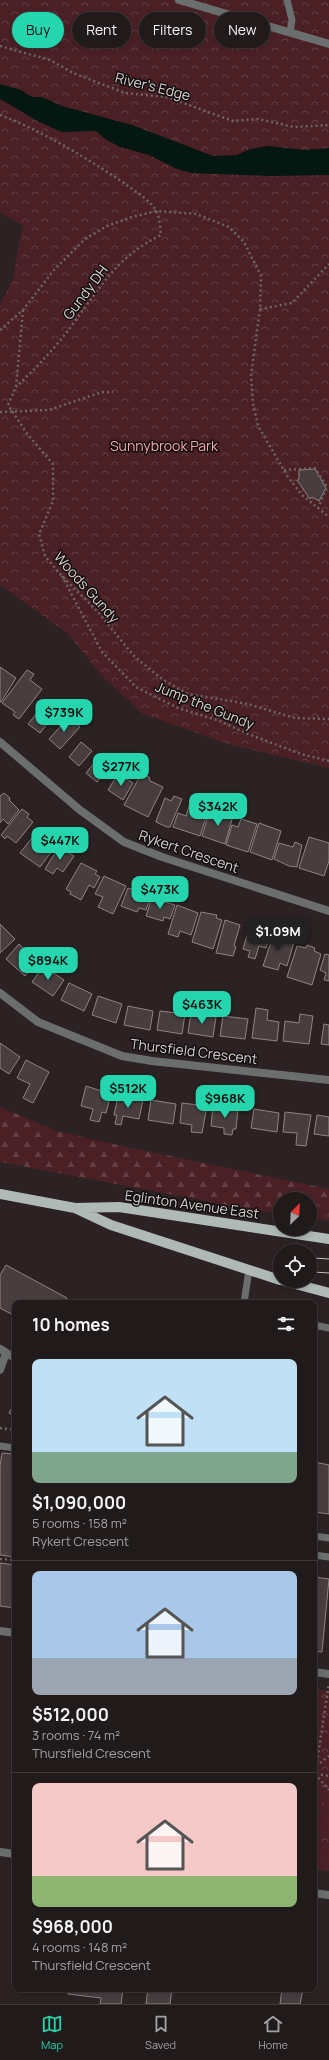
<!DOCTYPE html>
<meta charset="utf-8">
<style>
:root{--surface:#211a1a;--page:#292323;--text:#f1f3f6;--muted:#a2a1a2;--line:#3e3839;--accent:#24d5ae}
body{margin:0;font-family:Manrope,sans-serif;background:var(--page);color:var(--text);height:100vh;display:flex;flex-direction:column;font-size:15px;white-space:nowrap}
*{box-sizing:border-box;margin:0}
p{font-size:13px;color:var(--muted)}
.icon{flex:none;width:22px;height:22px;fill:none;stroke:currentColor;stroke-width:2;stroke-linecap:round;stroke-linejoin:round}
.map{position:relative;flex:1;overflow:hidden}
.sheet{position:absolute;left:12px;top:1300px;width:305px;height:692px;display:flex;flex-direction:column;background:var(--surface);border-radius:8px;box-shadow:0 2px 6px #0003,0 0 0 1px var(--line)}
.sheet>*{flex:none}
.top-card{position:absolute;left:12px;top:12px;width:305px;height:36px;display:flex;gap:8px}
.needle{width:26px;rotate:24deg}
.fabs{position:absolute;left:273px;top:1192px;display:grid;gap:8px}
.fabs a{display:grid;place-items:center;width:44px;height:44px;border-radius:50%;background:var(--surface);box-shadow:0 2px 6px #0003,0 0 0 1px var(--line);font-size:20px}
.price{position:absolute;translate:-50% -34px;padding:0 9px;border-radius:8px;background:var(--accent);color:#111;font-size:13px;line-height:26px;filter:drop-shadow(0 1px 2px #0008)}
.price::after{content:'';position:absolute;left:50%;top:24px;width:12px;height:9px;margin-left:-6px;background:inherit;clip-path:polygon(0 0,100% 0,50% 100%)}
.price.active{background:#222;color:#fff}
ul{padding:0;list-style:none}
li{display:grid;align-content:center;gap:8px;height:212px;padding:0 20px}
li+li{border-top:1px solid var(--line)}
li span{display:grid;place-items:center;height:124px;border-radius:8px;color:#555}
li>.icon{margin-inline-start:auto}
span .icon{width:72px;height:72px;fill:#fffc;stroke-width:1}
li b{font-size:17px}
h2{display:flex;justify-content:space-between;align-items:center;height:48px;padding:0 20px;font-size:17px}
.chip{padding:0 14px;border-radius:18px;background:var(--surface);box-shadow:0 2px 6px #0003,0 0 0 1px var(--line);font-size:14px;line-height:36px}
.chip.active{background:var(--accent);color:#111}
.tabs{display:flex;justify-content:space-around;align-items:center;height:56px;border-top:1px solid var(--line);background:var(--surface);font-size:11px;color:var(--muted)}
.tabs a{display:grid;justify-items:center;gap:2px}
.tabs .active{color:var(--accent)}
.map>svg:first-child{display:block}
</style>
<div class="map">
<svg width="329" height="2004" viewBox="0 0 329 2004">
<defs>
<pattern id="grass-tufts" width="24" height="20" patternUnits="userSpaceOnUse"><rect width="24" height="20" fill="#4a2025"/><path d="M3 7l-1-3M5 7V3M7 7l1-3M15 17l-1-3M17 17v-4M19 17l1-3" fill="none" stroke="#633f44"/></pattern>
<pattern id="forest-firs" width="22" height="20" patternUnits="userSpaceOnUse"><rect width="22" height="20" fill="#4a2025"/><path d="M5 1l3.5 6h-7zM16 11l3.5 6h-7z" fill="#633f44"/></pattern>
<pattern id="park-crowns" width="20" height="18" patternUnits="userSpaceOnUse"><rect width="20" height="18" fill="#4a2025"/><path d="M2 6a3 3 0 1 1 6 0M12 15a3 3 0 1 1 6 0" fill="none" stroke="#633f44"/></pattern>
</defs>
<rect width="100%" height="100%" fill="#2c2223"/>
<path fill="url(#grass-tufts)" d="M329,1197v24l-19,-4v-17z
M280,1204v9l-32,-4z"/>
<path fill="url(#forest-firs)" d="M0,1107l57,24 65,15 207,43v8l-19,3 -30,-1v5l-32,5 -248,-47z"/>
<path fill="url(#park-crowns)" d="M0,0h329v768l-101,-24 -85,-30 -41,-38 -35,-43 -67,-48v-281l12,-22 11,-57 -23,-12z
M314,1689l15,2v180l-15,-2z"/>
<path fill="#4a2025" d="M326,1792h3v45l-6,-2 -2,-2v-12z
M314,1843l15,2v15l-15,-2z"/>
<path fill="#041711" d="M0,84l21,6 11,7h10l20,9 70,19 81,31 24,-1 13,-6 18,-3 37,4 24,-2v27l-58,1 -80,-3 -16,-5 -26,-13 -29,-8 -15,-8 -9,-8 -34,1 -23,-10 -39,-23z"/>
<path fill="#493e3f" stroke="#908384" d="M315,469l11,19 -7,13 -7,-4 -2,2 -13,-19 2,-1v-9z
M0,667l16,11 -15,24h-1z
M27,670l7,4 -4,6 12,9 -23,30 -6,-4 2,-3 -13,-9z
M51,705l7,6 -18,22 -12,-9 13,-16 5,3z
M69,717l11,10 -20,22 -11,-10z
M81,742l11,9 -13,15 -10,-9z
M99,757l11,9 -13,16 -11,-9z
M118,774l15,9 -10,17 -15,-10z
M144,775l5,2 1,4 13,6 -15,30 -24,-12 16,-29z
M4,793l6,5 -1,2 10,10 -11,14 -5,-5 -3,4v-27z
M174,796l8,3 -12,28h-3l-11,-5v-1l9,-23 6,3z
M191,799l15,5 -3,9 4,1 -7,22 -27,-9 5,-14 8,3z
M22,809l7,5 -2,3 6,5 -17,21 -9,-7 -2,3 -4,-4z
M216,811l17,5 -8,28 -23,-8 7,-23 6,2z
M241,819l16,5 -9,28 -22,-7 6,-20 6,2z
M259,823l22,8 -9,29 -22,-8z
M39,829l19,14 -18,24 -20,-14z
M309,837l20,6v18l-5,15 -25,-8z
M295,842l7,3 -5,22 -8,-1 -15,-7 5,-16 14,4z
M59,847l15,9 -11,16 -6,-4 -4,6 -8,-5z
M81,863l16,8 -2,3 5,3 -6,11 -5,-3 -8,15 -11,-6 1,-2 -5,-3z
M104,876l22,10 -13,28 -15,-7 5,-10 -8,-3z
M128,888l23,8 -5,14 -7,-2 -2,4 -16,-6z
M152,898l23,7 -5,14 -6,-2 -1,4 -17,-5z
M177,905l21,8 -7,22 -11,-4 -2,6 -10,-3z
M201,912l16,3 -1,3 6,2 -9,29 -21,-7z
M225,920l15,5 -6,21 2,1 -3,9 -17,-3z
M0,924l15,15 -15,14z
M249,928l21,7 -4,13 -7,-2 -4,13 -7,-2 2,-6 -7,-2z
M274,933l8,2 -1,3 13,4 -7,24 -7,-3 -2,7 -15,-4z
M19,944l9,9 5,-6 8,7 -4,6 2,1 -14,15 -19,-17z
M307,945l8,3 -1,3 7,3 -9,31 -25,-8 10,-31 9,2z
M325,954l4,1v26l-5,-1 2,-7 -6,-3z
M43,966l21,14 -11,16 -21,-14z
M69,983l23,11 -8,17 -23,-11z
M98,996l24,8 -6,19 -24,-8z
M128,1006l25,5 -3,19 -26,-5z
M256,1008l12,2 -1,10 12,2 -2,19 -25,-3z
M160,1011l25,3 -3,20 -25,-4z
M191,1013l25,4 -3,20 -25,-4z
M300,1014l13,2 -4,28 -26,-3 2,-20 14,2z
M223,1016l25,3 -3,20 -25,-3z
M324,1024l5,1v20l-8,-1z
M0,1043l20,14 -11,17 -9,-6z
M26,1060l23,12 -16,31 -10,-5 7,-14 -13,-6z
M86,1086l25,8 -5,19 -4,-1 -3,10 -9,-2 3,-11 -12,-3z
M118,1096l25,4 -4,19 -16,-3 -2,9 -6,-1 2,-9h-3z
M151,1100l25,4 -3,20 -25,-4z
M182,1103l25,3 -5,27 -11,-1 1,-7 -12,-2z
M213,1106l25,3 -2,20h-3l-1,6 -8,-1v-6l-13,-2z
M254,1109l25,4 -2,19 -26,-4z
M285,1112l26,3 -5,31 -10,-1 1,-12 -14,-1z
M317,1115l12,2v19l-15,-2z
M6,1265l61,33 -3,5h-49v13l-15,-8v-33z
M15,1402v15l-6,-4z
M2,1453l13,1v103l-15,-2v-89z
M314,1462l15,3v49l-15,-2z
M0,1563l15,2v43l-15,-2z
M314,1577l15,2 -7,73 -8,-1z
M68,1989h55l-2,15h-21l1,-6 -33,-4z
M148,1989h24l-2,15h-24z
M282,1989h21l-3,15h-20z"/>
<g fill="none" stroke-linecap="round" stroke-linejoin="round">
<path stroke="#6d6566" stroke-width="2.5" stroke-dasharray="2 3" stroke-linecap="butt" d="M0,46l50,14 23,13 52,20 42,4 66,24 25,-2 36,8 35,-2
M0,115c44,17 85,42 124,68 10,8 26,16 32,28 4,6 4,17 5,24 -44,22 -58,49 -86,86 -17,24 -37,45 -59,66
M260,309l32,-6 37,-39
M23,310l-7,77 -8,18 20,30 25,29v37l-14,33 6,22 15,18 37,37 37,45 28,23 26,15 60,10 47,14 34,1
M0,330l23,-20 31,-40 31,-31 22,-13 25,-9 25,-6 39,3 33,13 15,15 17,34 -1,33 -9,67 2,27 5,23 30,51 14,18 27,22
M0,412l49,-2 53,-18h11
M284,470l31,-2 12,19 -9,21
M62,576l40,76 34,35 42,21 42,13 28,13 53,20 28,7
M0,1428l15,2
M0,1559l15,1
M316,1766l13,-10
M315,1774l14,16
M316,1774l13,2
M314,1782l15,-99"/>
<path stroke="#6a6f6d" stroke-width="7" d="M287,0l5,20 -2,12
M244,1303l5,-33
M314,1325l15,3
M0,1446l15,2
M314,1536l15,2
M314,1555l15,2"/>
<path stroke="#6a6f6d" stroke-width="8" d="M179,0l150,44
M0,742l80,68 44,32 38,15 167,54
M0,993l38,29 84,34 30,5 177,19
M0,1349l15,9
M0,1370l6,-17
M0,1631l15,2
M314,1672l15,2
M0,1852l15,2
M314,1893l15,2"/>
<path stroke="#afbab6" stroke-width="10" d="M0,1194l75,14 44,-1 210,32
M77,1209l34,16 169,55
M284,1281l45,12"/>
<path stroke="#c3bcbd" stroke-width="1" d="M314,1258l15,1
M313,1272l16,1"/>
</g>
<g text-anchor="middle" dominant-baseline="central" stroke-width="3" stroke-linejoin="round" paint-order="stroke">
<g font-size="14" fill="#d8d1d2" stroke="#110d0d">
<text transform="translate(153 86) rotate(14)">River's Edge</text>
<text transform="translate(85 292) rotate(-53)">Gundy DH</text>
<text transform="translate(87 587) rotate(48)">Woods Gundy</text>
<text transform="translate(205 705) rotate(22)">Jump the Gundy</text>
<text transform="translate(189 851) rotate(19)">Rykert Crescent</text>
<text transform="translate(194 1051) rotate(7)">Thursfield Crescent</text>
<text transform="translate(192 1204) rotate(8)">Eglinton Avenue East</text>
</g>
<g font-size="14" fill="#f8a4ac" stroke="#110d0d">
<text x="164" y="445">Sunnybrook Park</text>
</g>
</g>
</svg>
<div class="fabs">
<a><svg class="needle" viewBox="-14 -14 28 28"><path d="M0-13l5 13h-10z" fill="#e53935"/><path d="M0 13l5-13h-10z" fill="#a2a1a2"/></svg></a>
<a><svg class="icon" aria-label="locate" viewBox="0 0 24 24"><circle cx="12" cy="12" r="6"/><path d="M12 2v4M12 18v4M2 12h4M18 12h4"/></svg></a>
</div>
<b class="price" style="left:64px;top:733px">$739K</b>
<b class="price" style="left:121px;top:787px">$277K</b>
<b class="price" style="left:218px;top:827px">$342K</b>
<b class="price" style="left:60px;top:861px">$447K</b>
<b class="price" style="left:160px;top:910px">$473K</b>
<b class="price active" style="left:278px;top:952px">$1.09M</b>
<b class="price" style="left:48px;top:981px">$894K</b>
<b class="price" style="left:202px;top:1025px">$463K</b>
<b class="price" style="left:128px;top:1109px">$512K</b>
<b class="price" style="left:225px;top:1119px">$968K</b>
<div class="top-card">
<a class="chip active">Buy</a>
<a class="chip">Rent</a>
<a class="chip">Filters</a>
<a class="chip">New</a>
</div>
<section class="sheet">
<h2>10 homes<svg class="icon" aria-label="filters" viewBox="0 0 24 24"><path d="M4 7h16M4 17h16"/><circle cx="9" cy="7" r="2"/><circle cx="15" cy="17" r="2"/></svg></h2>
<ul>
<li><span style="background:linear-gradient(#bfe0f5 75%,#7fa58c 0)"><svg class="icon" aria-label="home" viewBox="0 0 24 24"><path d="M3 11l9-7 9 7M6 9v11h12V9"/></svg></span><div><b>$1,090,000</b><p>5 rooms · 158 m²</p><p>Rykert Crescent</p></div></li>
<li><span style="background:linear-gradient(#a9c7e8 70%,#9aa5b1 0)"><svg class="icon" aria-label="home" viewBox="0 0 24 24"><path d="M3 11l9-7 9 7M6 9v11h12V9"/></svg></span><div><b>$512,000</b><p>3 rooms · 74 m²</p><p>Thursfield Crescent</p></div></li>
<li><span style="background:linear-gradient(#f6c9c9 75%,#8fb573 0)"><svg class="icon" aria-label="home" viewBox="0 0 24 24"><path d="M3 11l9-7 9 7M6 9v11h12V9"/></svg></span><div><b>$968,000</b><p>4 rooms · 148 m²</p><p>Thursfield Crescent</p></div></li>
</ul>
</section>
</div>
<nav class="tabs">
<a class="active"><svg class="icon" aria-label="map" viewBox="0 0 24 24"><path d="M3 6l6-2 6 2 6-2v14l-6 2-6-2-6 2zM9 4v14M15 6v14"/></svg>Map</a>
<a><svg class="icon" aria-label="saved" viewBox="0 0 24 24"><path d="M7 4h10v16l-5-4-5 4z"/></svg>Saved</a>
<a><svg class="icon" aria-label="home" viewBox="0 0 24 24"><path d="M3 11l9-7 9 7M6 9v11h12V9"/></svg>Home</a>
</nav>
